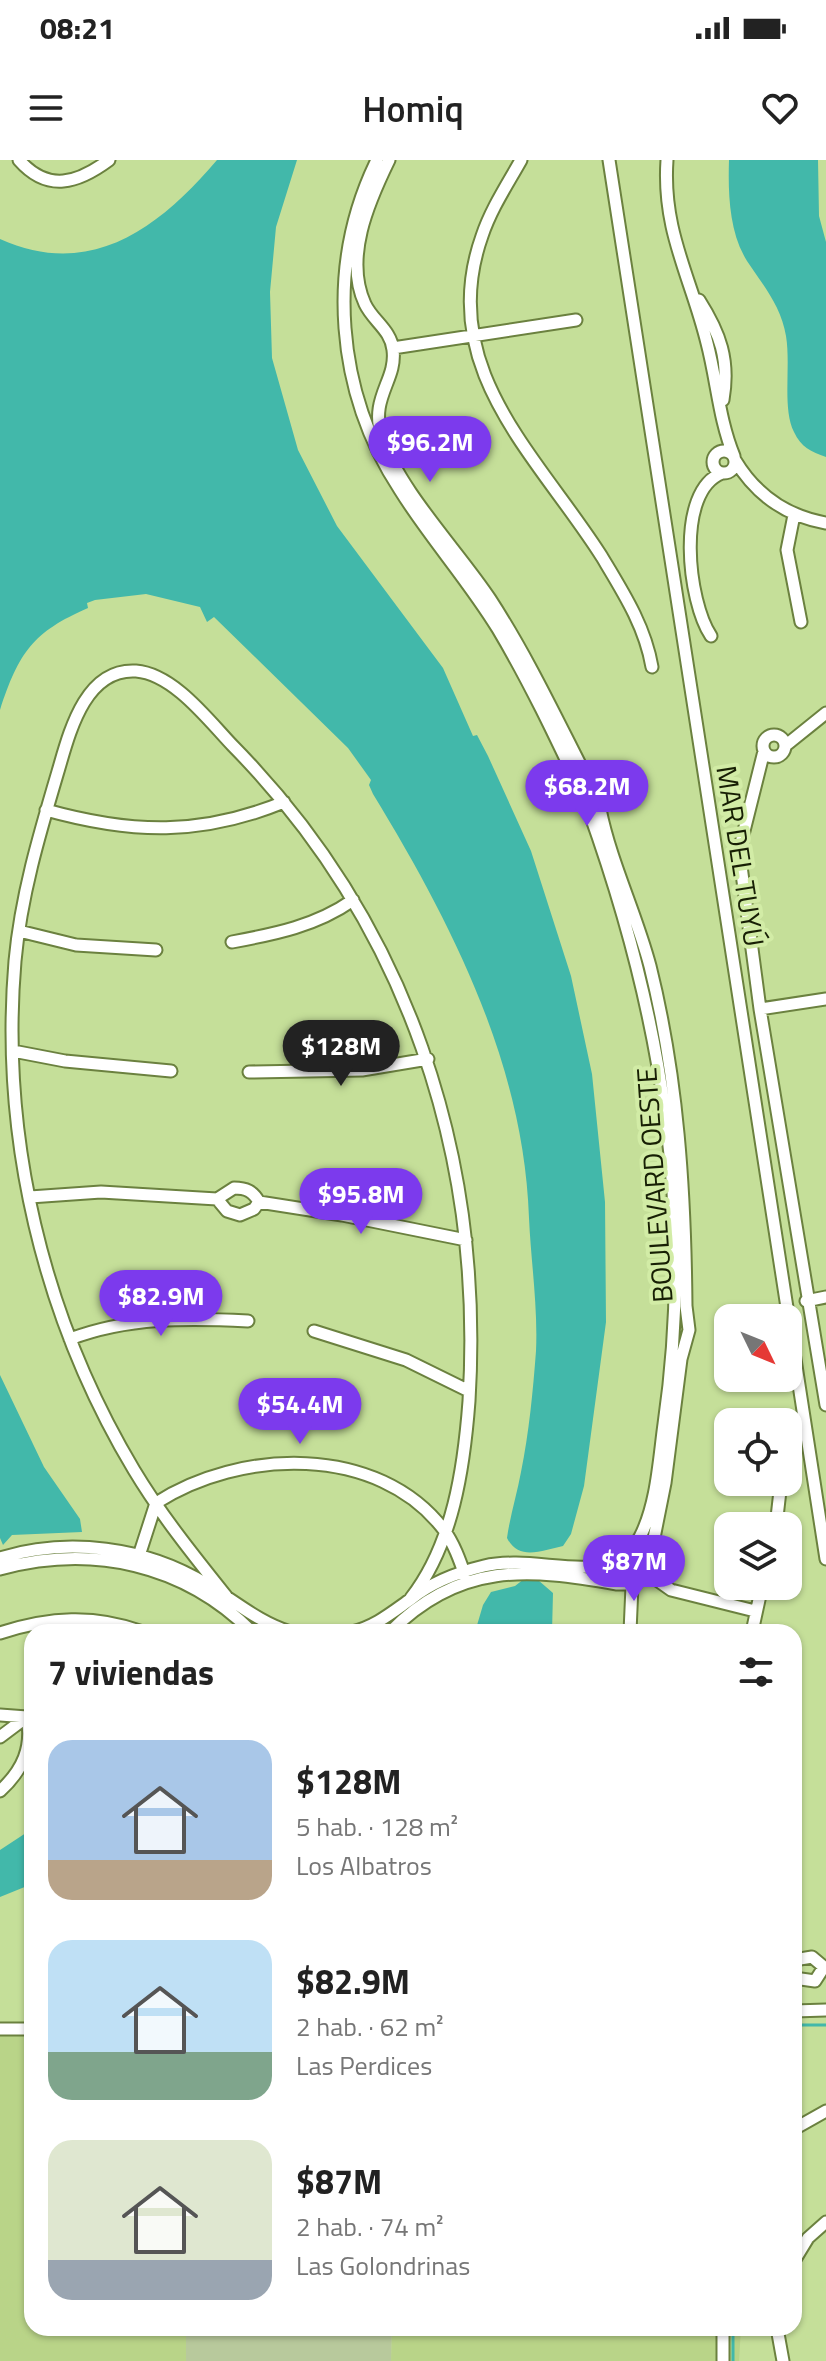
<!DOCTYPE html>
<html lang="es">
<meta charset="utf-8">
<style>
:root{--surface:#fff;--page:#f6f6f6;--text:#222;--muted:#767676;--accent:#7c3aed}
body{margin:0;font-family:"Titillium Web",sans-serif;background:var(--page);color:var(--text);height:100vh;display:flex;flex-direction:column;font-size:30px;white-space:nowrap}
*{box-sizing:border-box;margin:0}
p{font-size:26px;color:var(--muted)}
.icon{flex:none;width:44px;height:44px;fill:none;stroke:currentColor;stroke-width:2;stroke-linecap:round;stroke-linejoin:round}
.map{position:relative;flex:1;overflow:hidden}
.sheet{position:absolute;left:24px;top:1464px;width:778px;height:712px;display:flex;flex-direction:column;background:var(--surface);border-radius:24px;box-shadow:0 2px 6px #0004}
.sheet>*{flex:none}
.needle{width:52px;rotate:133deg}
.controls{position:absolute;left:714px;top:1144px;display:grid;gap:16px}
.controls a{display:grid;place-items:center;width:88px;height:88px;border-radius:16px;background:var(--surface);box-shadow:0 2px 6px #0004;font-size:40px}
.price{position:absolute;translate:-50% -68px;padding:0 18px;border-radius:28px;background:var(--accent);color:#fff;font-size:26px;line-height:52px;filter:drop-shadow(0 2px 4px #0008)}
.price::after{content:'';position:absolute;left:50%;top:48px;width:24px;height:18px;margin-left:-12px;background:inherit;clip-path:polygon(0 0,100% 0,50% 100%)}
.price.on{background:#222;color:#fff}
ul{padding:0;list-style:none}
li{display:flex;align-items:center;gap:24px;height:200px;padding:0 24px}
li span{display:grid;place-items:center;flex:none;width:224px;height:160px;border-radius:24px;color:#555}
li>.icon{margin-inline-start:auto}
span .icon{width:96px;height:96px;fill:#fffc;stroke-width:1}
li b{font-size:34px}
h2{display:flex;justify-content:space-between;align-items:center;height:96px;padding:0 24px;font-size:34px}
.status{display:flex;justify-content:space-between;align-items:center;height:56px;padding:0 40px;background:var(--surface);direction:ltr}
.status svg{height:22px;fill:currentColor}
header{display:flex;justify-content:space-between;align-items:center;height:104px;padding:0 24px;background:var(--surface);font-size:36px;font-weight:600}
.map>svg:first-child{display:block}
</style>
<div class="status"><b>08:21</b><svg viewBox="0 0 49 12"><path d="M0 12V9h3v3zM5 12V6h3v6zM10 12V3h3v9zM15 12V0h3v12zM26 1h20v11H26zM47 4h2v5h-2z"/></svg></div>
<header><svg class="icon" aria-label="menu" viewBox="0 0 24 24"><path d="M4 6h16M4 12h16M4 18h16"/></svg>Homiq<svg class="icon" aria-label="heart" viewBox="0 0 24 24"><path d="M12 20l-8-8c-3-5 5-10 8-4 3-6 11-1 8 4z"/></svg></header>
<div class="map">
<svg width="826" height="2201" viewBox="0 0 826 2201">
<rect width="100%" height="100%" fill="#c5df99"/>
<path fill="#b9d488" d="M0,1875h32v293h154v33h-186z
M392,2168h349l-2,33h-348z"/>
<path fill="#b8c99c" d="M186,2168h206l-1,33h-205z"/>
<path fill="#42b8aa" d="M217,0h80l-21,67 -6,65 2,66 26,92 39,76 106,142 30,68 4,-1 11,21 43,95 40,125 21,98 13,128 1,120 -22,164 -13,48 -8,12c-20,4 -44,16 -56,-8 3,-22 10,-44 14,-66 8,-39 12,-81 15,-121 2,-44 -5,-89 -7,-133 -5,-154 -78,-296 -156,-424l-4,-9 2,-5 -23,-32 -134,-131 -7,5 -7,-15 -54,-13 -51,6 -8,3 1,5c-55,24 -69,44 -88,102v-471c91,41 159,-11 217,-79z
M729,0h89l1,56 7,26v215c-15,-5 -25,-10 -32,-25 -12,-23 -3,-66 -8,-96 -5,-30 -23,-51 -39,-75 -18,-29 -19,-68 -18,-101z
M0,1215l44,92 36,52 2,13 -70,3 -9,10 -3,-7z
M524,1419l14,1 15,13 -1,39h-77l8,-27 8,-13 24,-6z
M32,1669v55l-32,13v-47z"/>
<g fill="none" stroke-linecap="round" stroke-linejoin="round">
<path stroke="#42b8aa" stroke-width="3" d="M794,1865h32
M733,2201v-33"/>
<g stroke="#6b813f" stroke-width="15">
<path id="minor" d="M19,0c29,33 59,23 90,0
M377,0c-52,106 -41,232 23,330 30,48 68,90 98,139 31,52 57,107 83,162
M389,0c-21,43 -45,98 -24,144 8,17 26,26 28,46 4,31 -24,47 -11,88 17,52 77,114 108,161 39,60 68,123 101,187l8,8 2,10 -4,7h-8l-8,-20 10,-5
M521,0c-14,25 -30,49 -39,76 -47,132 56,220 120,321 21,35 43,69 50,110
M609,0l217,1399
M667,0c-5,71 24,117 40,183 10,38 12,77 27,113
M699,140c21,33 31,60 24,100
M393,188l183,-28
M713 302a11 11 0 1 1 22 0a11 11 0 1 1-22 0Z
M735,300c21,35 51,56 91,63
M794,355l-7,35 14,72
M711,476c-23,-34 -36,-145 11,-163
M763 586a11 11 0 1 1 22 0a11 11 0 1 1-22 0Z
M785,586l41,-33
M764,591l-22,88 -1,27 19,143 66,396
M600,649c11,54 36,104 50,157 28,112 35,225 36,340l3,24 -8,29 -16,124 -16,80
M46,650c86,24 155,26 238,-8
M589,651c72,201 106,400 75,613 -5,36 -7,80 -24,113 -9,17 -39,25 -23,47h19l12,-15 -2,-12 -16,-6
M19,771l57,14 80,5
M232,782c43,-8 84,-16 121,-42
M760,849l66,-10
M13,891l52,10 106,10
M249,912l113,-2 66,-11
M234,1028c12,0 19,3 25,14l-5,7 -14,6 -13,-4 -10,-12z
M30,1037l71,-5 116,7
M259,1042l83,13 124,25
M806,1141l20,-4
M314,1171l92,29 63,31
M70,1179c58,-22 117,-21 178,-18
M776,1366l5,-44
M0,1398c68,-21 146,-11 206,26 29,17 52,38 84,48
M136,1405l20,-62c83,-54 222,-60 288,27 11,15 17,34 23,51
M0,1409c92,-25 184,-5 252,63
M647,1413l24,17 84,21
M226,1436c-32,-40 -65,-81 -92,-126 -91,-152 -134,-333 -119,-509 6,-66 25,-129 44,-193 11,-38 27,-100 77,-97 38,3 73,50 97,75 174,177 251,409 236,655 -5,67 -16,143 -58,197
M352,1472c24,-6 39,-19 59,-33 20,-16 48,-27 73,-33 44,-10 94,10 130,-4
M390,1472c69,-70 138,-64 227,-48
M630,1472l2,-46
M752,1472l10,-46
M0,1473c49,-16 94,-19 143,-1
M0,1555l27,2c6,30 -4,53 -27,74
M0,1577l28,-21
M794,1800l18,-3 12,10 -9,14 -21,-3
M794,1851l32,-1
M0,1869h32
M794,1969l32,-18
M794,2101l14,-23 18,-16
M723,2168v33
M777,2168l6,33"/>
</g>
<use href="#minor" stroke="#fff" stroke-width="11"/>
</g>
<g text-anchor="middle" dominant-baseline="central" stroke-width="8" stroke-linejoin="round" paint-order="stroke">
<g font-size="28" fill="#171f04" stroke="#d2eca6">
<text transform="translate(741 696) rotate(81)">MAR DEL TUYÚ</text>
<text transform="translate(654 1025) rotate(-94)">BOULEVARD OESTE</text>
</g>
</g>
</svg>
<div class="controls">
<a><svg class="needle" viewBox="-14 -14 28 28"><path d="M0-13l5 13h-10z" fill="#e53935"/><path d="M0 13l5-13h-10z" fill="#767676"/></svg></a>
<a><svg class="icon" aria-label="locate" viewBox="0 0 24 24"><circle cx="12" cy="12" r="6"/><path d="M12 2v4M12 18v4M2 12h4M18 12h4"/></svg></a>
<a><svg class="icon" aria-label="layers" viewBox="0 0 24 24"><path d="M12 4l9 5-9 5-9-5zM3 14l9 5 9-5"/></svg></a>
</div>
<b class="price" style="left:430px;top:324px">$96.2M</b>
<b class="price" style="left:587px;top:668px">$68.2M</b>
<b class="price on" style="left:341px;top:928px">$128M</b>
<b class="price" style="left:361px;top:1076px">$95.8M</b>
<b class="price" style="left:161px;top:1178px">$82.9M</b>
<b class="price" style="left:300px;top:1286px">$54.4M</b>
<b class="price" style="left:634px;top:1443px">$87M</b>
<section class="sheet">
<h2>7 viviendas<svg class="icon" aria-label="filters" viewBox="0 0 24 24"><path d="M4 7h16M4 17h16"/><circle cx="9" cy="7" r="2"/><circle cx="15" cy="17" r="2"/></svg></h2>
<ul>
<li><span style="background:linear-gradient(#a9c7e8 75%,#b9a48a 0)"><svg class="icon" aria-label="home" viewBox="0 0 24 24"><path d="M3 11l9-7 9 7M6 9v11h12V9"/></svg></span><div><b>$128M</b><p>5 hab. · 128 m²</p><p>Los Albatros</p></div></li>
<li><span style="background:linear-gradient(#bfe0f5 70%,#7fa58c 0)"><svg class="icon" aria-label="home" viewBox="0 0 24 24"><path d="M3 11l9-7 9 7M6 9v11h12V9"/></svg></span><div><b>$82.9M</b><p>2 hab. · 62 m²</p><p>Las Perdices</p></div></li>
<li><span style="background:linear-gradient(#dfe7d0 75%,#9aa5b1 0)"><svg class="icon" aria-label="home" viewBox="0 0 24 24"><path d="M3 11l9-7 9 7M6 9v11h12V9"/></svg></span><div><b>$87M</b><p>2 hab. · 74 m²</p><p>Las Golondrinas</p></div></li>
</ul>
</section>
</div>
